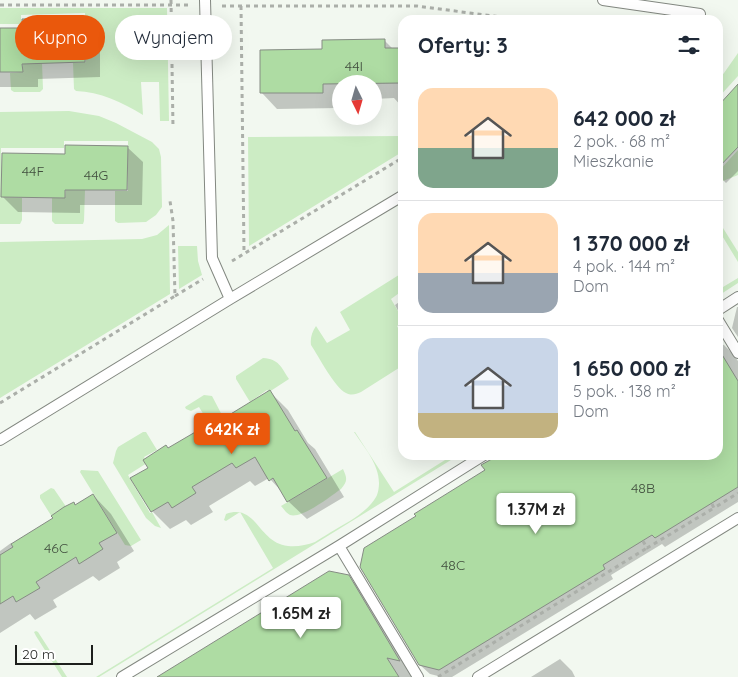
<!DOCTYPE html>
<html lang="pl">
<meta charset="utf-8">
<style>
:root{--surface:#fff;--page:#f2f2f3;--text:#1f2937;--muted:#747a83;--line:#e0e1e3;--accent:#ea580c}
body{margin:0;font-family:Quicksand,sans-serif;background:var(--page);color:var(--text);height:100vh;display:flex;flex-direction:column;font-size:19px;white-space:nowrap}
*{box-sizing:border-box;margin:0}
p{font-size:16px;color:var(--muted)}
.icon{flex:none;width:28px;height:28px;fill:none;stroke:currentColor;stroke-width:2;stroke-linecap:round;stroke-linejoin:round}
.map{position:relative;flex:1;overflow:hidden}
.drawer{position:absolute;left:398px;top:15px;width:325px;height:445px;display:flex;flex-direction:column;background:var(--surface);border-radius:15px;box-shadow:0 5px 20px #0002}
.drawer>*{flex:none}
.banner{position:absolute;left:15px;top:15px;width:308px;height:45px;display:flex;gap:10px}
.needle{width:32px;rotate:175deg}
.controls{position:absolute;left:332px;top:75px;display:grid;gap:10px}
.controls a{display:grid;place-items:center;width:50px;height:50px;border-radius:50%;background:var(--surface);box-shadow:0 5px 20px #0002;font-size:25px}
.scale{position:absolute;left:15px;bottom:12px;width:78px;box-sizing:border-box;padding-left:5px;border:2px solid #1d1f1c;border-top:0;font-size:14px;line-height:18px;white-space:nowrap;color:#1d1f1c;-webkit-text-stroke:4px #fff;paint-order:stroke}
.price{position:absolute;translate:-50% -42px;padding:0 11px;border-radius:5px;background:#fff;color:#222;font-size:16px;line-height:32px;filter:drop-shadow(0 1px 2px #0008)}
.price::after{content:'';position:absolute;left:50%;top:30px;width:15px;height:11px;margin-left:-8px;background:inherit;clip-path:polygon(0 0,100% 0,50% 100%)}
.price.current{background:var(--accent);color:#fff}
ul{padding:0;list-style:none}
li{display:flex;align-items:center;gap:15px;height:125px;padding:0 20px}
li+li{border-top:1px solid var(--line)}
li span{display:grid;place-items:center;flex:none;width:140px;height:100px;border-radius:15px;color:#555}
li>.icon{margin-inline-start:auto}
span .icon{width:60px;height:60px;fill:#fffc;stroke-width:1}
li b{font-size:21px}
h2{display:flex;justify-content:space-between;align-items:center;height:60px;padding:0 20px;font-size:21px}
.tag{padding:0 18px;border-radius:22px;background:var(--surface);box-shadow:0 5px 20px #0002;font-size:18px;line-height:45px}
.tag.current{background:var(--accent);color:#fff}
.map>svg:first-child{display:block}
</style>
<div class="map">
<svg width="738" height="677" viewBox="0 0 738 677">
<rect width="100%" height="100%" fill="#f2f8f0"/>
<path fill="#ccecc4" d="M0,8h167l2,113h-9l-1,-39h-18l2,33c-21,-13 -43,-23 -67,-24l-2,-2 -1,-26 13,-1 -1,-49 -64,2v9h-21z
M738,53v23l-20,22v-18l6,-7z
M42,63l1,26 -3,3h-26l-3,-2 -1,-17 13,-1v-8z
M69,111l30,5 17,7 36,19 7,7 2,8 1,50 -6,8 -10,7 -28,1 -3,-2v-30h13v-50h-64v7h-63v49l21,1v22l-2,4h-20v-112z
M402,136v16l-153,94 -1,-109z
M738,150v25l-20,8v-11z
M66,190h19l-1,31 -1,3h-28l-3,-3v-23h13z
M718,220l20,32v10l-20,-33z
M169,225l1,69 -170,104v-156l142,-3 15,-4z
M178,246h19l1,15 4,14 -23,14z
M402,273v18l-11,8 11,19v5l-5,3 5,9v31l-41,26c-5,2 -9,4 -15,1 -11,-5 -27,-36 -35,-48 -1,-7 1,-13 5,-19l11,17 23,-13 -10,-18z
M738,278v5l-20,13v-6z
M263,358c16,1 18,9 26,21l-20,13 -2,-2 -17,12 -14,-23v-3z
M204,395l8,1 11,21 -13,8 -11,-18 -8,4 -5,-2 -1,-2z
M143,432h3l11,18 -13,7 3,6 -19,12 22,38 2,-1 9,16 -6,-2 -9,-8 -33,-55 3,-12 2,-4z
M354,432h1l39,60 59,-37h6l-360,222h-3l177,-109 -33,-56 -14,9 -2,-1 2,-6c31,-11 32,29 62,32 9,1 19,-1 27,-4 5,-3 11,-7 16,-10 15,-9 36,-19 45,-35 2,-3 3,-10 3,-14 0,-19 -15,-36 -25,-51z
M343,469c4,9 5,12 -2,20 -10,7 -39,30 -51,26 -4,-2 -6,-6 -9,-9z
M81,470l17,1 43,69 -10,6 -6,-1 -45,-73z
M51,488l3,1 13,19 -15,9 -12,-19v-3z
M36,631l2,1 29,45h-5l-26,-41 -2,-4z"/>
<path fill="#0003" d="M84,19l16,16v42l-62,2v8h-38v-58h23z
M384,40l9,9h9v58l-8,-9 -20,1v-15h-33v15h-3v9l-61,1 -15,-16 62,-43z
M738,86v85l-12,12 -8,-8v-67z
M127,147l16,15 -1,43h-62v8l-62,-1 -15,-15 63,-42z
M402,300v18l-7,-13z
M737,307h1v30l-6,-9z
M718,343l6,2 9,9 5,7v141l-73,45 -3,-3 -51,31 2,4 -161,98h-10l-12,-3 -10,-9 66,-194 16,-16h216z
M270,392l18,18 20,33 7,6 29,48 -37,22 -19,-18 -4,-7 -15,-16 -14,8 -5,-5 -41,25 4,6 -22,13 -5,-5 -16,9 -18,-18 -2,-43 19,-18 42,-23z
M93,495l18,19 23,37 -17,11 3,6 -21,13 -6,-5 -40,24 4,7 -22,13 -5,-6 -30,19v-82l11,-8 1,1z
M348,577l12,11 53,89h-254z
M560,659l12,12 3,6h-44z"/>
<path fill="#aedca3" stroke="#868c84" d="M85,18v44l-63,2 1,8h-23v-44h22v-9z
M385,39v9h17v35l-79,1v9h-63v-43l62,-1v-9z
M738,84v63l-20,21v-62z
M65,145l63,1 -1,44h-62v8l-64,-1 1,-44 63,1z
M718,348l20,33v106l-83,51 -3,-3 -49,30 2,4 -166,101 -20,-5 -59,-98 4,-19 52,-32 -2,-2 71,-44 -4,-5 18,-10h219z
M270,390l25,41 2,-1 30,48 -40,24 -14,-24 -4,3 -14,-24 -19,11 -4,-5 -40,24 4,6 -24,15 -4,-6 -17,10 -21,-34 18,-10 -5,-8 23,-15 2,3 41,-24 2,2z
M93,494l24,39 -18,10 4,6 -24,15 -3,-7 -40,25 4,6 -24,14 -3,-6 -13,8v-49l13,-8 -2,-3 42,-26 -2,-2 13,-9 10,-5 1,3z
M329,571l20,4 51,86 -13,-3 12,19h-242z"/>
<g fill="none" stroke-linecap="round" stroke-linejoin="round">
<g stroke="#838881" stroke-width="12">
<path id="lane" d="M205,0l7,258 18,41
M603,0l97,14
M718,310l20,-13
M718,320l20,33
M0,440l230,-141 172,-103
M339,546l79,131
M122,677l217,-131 145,-91
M478,677l260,-159"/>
</g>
<path stroke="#abafa9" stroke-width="3" stroke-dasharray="4 4" stroke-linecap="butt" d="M171,0l2,128
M0,5h188
M222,6h195l106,14
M241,6l3,246
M232,261l170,-103
M175,296l28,-17
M0,403l175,-107 -2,-75 -3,-20
M712,504l2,4 24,-15
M643,541l4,7 67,-40
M438,677l209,-129"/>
<use href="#lane" stroke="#fff" stroke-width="10"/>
</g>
<g text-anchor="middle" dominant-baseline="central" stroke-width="4" stroke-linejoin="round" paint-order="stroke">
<g font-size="14" fill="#414e3e">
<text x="354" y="66">44I</text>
<text x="33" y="171">44F</text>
<text x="96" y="175">44G</text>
<text x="643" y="488">48B</text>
<text x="56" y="548">46C</text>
<text x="453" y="565">48C</text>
</g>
</g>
</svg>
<div class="controls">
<a><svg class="needle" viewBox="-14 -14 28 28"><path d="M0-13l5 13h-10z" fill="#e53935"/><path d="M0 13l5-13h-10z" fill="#747a83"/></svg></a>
</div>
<div class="scale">20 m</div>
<b class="price current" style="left:232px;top:455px">642K zł</b>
<b class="price" style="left:536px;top:535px">1.37M zł</b>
<b class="price" style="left:301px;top:639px">1.65M zł</b>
<div class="banner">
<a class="tag current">Kupno</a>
<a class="tag">Wynajem</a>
</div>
<section class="drawer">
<h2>Oferty: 3<svg class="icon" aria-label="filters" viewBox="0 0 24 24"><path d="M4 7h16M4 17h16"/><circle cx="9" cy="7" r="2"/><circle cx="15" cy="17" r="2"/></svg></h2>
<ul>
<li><span style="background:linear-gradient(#ffd9b3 60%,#7fa58c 0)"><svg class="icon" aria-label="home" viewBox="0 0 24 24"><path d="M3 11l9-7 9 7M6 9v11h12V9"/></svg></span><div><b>642 000 zł</b><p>2 pok. · 68 m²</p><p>Mieszkanie</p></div></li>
<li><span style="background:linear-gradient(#ffd9b3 60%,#9aa5b1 0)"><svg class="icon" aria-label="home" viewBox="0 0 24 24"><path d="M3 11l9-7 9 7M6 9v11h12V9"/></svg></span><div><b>1 370 000 zł</b><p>4 pok. · 144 m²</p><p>Dom</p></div></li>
<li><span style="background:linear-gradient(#c9d6e8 75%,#c2b280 0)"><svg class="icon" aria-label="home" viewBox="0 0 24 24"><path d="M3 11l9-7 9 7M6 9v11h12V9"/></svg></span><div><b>1 650 000 zł</b><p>5 pok. · 138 m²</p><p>Dom</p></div></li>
</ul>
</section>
</div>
